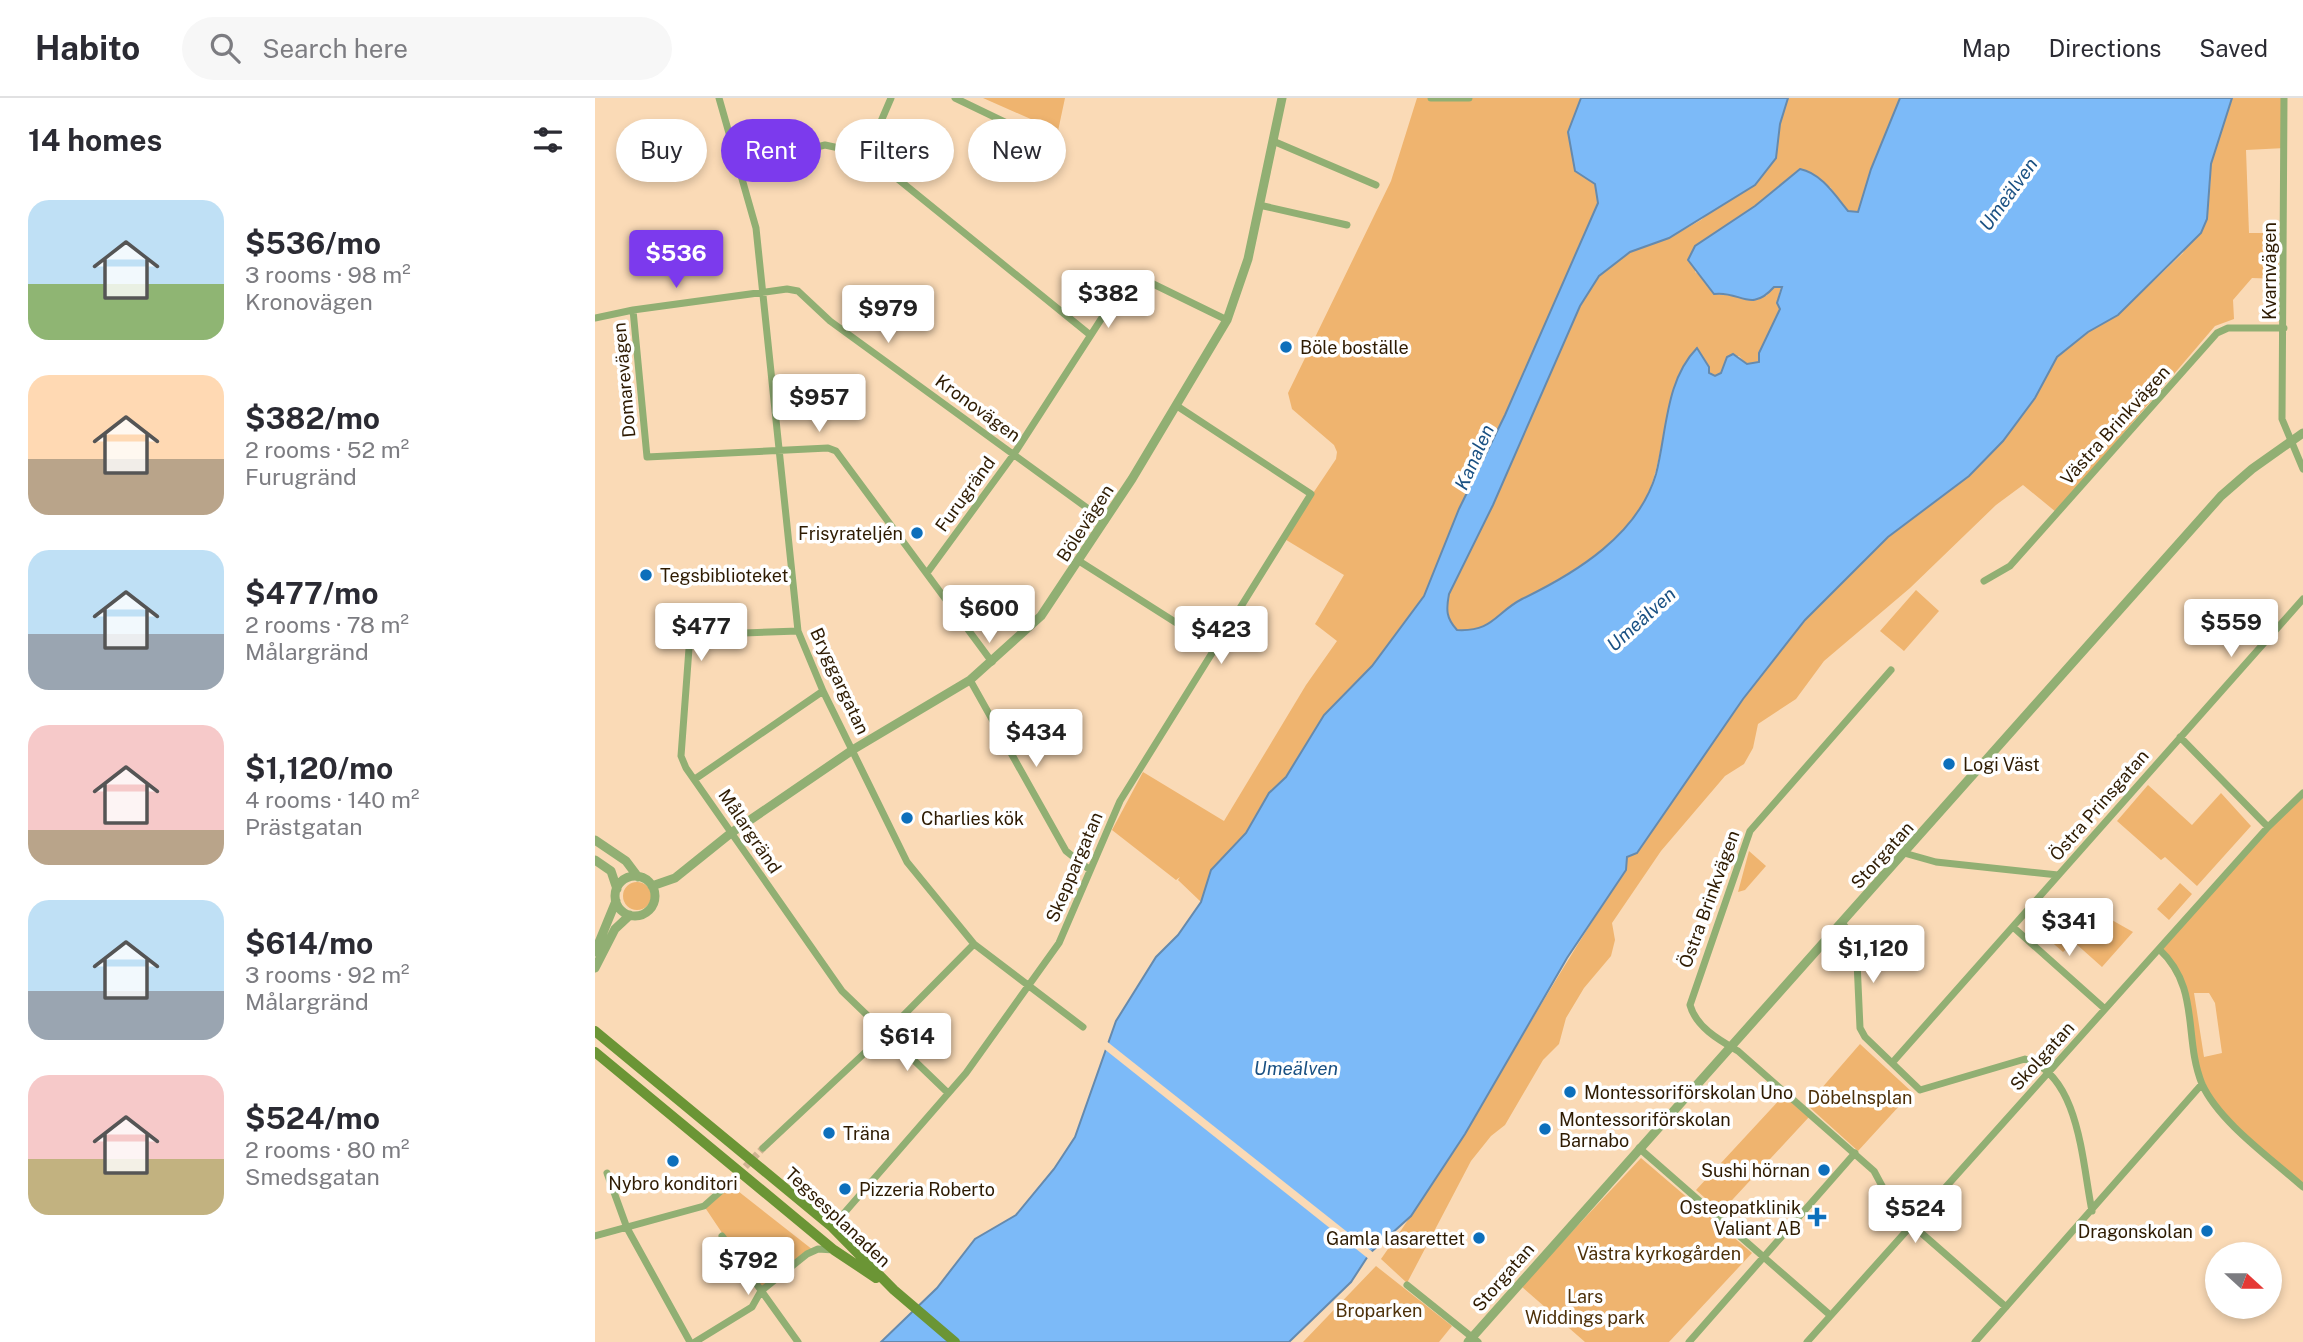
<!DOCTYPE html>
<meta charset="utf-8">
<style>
:root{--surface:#fff;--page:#f7f7f7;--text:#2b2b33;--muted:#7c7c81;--line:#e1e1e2;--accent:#7c3aed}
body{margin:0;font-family:"Public Sans",sans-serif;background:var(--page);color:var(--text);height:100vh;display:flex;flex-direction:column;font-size:26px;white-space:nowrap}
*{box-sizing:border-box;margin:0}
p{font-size:23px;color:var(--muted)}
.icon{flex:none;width:38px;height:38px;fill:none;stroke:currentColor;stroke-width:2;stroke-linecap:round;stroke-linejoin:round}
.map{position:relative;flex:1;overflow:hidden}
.side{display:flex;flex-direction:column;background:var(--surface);width:595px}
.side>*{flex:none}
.banner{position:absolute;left:21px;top:21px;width:665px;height:63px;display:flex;gap:14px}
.needle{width:46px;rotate:111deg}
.buttons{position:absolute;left:1610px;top:1144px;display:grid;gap:14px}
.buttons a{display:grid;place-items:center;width:77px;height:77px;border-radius:50%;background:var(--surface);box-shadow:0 4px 10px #0003;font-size:35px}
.price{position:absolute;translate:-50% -60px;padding:0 16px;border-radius:7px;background:#fff;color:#222;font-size:23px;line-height:46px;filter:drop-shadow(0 2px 4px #0008)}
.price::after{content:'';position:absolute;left:50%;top:42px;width:21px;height:16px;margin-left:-10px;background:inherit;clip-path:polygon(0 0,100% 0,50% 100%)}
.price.current{background:var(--accent);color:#fff}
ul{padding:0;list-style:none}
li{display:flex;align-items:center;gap:21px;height:175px;padding:0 28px}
li span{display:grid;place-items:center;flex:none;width:196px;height:140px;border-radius:21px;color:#555}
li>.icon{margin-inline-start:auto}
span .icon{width:84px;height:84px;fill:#fffc;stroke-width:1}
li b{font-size:30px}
h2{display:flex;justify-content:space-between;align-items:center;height:84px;padding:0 28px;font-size:30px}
.tag{padding:0 24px;border-radius:32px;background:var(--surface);box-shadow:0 4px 10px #0003;font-size:24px;line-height:63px}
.tag.current{background:var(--accent);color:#fff}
header{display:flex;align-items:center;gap:42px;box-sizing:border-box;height:98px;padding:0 35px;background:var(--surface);border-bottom:2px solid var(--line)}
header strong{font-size:33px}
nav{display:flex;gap:38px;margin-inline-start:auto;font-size:24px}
.search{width:490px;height:63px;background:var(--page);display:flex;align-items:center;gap:18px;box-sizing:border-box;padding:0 24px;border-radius:38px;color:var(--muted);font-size:26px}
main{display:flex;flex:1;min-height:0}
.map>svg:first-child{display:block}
</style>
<header>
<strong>Habito</strong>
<div class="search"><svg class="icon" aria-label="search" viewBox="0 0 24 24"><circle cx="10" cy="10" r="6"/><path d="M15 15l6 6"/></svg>Search here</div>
<nav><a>Map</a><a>Directions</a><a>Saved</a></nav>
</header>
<main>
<section class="side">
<h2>14 homes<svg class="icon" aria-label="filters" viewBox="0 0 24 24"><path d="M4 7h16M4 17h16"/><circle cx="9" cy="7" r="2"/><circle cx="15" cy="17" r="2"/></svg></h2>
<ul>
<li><span style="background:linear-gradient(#bfe0f5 60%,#8fb573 0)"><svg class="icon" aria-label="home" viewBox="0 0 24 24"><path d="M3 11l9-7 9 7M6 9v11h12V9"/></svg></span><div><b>$536/mo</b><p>3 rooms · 98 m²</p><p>Kronovägen</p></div></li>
<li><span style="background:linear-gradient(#ffd9b3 60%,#b9a48a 0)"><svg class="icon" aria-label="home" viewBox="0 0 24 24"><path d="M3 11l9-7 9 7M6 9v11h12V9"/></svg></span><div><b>$382/mo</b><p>2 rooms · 52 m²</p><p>Furugränd</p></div></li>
<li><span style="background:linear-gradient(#bfe0f5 60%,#9aa5b1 0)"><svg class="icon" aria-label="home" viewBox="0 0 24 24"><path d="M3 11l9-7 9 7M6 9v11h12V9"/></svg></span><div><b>$477/mo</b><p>2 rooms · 78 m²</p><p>Målargränd</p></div></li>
<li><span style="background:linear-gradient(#f6c9c9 75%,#b9a48a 0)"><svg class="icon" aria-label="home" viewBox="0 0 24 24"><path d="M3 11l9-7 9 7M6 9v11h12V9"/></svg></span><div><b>$1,120/mo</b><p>4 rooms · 140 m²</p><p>Prästgatan</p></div></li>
<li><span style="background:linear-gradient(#bfe0f5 65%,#9aa5b1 0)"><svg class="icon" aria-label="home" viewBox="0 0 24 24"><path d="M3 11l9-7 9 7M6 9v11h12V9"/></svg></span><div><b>$614/mo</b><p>3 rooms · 92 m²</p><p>Målargränd</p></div></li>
<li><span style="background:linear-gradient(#f6c9c9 60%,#c2b280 0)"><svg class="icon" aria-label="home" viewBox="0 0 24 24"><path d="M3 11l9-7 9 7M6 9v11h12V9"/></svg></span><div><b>$524/mo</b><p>2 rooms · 80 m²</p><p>Smedsgatan</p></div></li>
</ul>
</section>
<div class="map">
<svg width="1708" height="1244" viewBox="0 0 1708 1244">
<rect width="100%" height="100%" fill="#fadab6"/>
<path fill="#efb46f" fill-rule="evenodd" d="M388,0h82l-7,33z
M822,0h164l-13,35 16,43 11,8 3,19 -93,212 -46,94 -35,87 -52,70 -48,49 -38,62 -17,16 -23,40 -35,37 -10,32 -23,-22 2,-3 -4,3 -64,-50 31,-58 81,49 82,-136 31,-44 -22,-17 29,-49 -61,-37 53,-79 1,-7 -3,-7 -42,-36 -4,-16 103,-212z
M1193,0h112l-29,71 -13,43 -10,-1 -18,-24 -75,19 -60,40v26l9,6 10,16 52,2 8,-9 7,-1 -4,17 3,6 -21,44v9l-12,3 -8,-9 -12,1 -6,16 -6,3 -6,-3v-6l-13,-18c-22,23 -25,53 -32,83 -5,25 -9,50 -21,72 -25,45 -76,74 -121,95 -27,14 -29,33 -65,31 -12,-12 -11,-20 -8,-36l60,-125 71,-163 19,-30 31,-24 39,-14 32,-18 75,-62 4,-34z
M1637,0h52l1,50 -39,2 3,83h30v46l-27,-1 -19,22 1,19 -19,7 -159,186 -33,-27 -27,20 -86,83 -86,73 -28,38 -38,25 -5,24 -9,16 -19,12 -64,75 -49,72 3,17 -4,16 -27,32 -18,30 -7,26 -16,16 -38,65 -14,11 -20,25 -64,122 -26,-24c89,-124 159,-262 245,-389l1,-13 10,-4 106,-154 62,-79 83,-83 81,-61 34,-35 32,-43 22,-41 31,-25 31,-18 64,-61 27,-63 1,-26z
M1321,492l23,21 -35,40 -24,-20z
M1553,687l44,40 29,-32 30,33 -54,60 -32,-29 -4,3 -44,-39z
M1708,695v394l-82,-75 -19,-28 -16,-91 -27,-44zM1599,895h15l6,10 7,50 -18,4z
M1154,753l17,15 -21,24 -7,2z
M28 798a14 14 0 1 1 28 0a14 14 0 1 1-28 0Z
M1585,785l12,11 -23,26 -12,-11z
M1485,804l53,30 -31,35 -28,-25 -11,10 -16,-14z
M1265,946l52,48 -54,59 -51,-46z
M1189,997l25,22 -88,95 -25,-22z
M1046,1060l111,95 -83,89h-84l-64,-56z
M134,1086l84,66 -52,41 -57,-85z
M781,1168l76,60 -13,16h-136z"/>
<path fill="#7cbaf8" stroke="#658aae" stroke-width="2" d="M986,0h207l-8,26 -4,34 -21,27 -86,53 -39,14 -31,24 -19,30 -87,199 -44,89c-3,16 -3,24 8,36 36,2 38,-17 65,-31 54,-26 116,-64 134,-125 11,-42 9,-93 41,-126l12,19v6l6,3 6,-3 6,-16 6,-3 14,10 12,-2v-9l21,-44 -3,-6 5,-16h-8c-24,27 -34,3 -60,7l-26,-34 7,-14 60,-40 45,-37c21,4 35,26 48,42l10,1 13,-43 29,-71h332l-21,66 -4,55 -6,14 -83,82 -30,17 -31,25 -22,41 -32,43 -34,35 -81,61 -83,83 -62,79 -106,154 -10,4 -1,13 -59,88 -102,176 -54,82 -41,37 -19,29 -62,60h-408l56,-54 38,-49 41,-24 38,-46 21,-32 41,-116 40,-64 22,-22 23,-33 10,-32 35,-37 23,-40 17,-16 38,-62 48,-49 52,-70 35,-87 46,-94 93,-212 -3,-19 -20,-13 -7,-39z"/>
<path fill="#fadab6" d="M510,942l270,214 -5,6 -267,-212z"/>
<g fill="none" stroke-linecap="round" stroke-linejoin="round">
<path stroke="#d1b492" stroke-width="7" stroke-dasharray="7 3.5" stroke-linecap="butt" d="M136,1084l32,-34"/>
<path stroke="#91af73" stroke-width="7" d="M124,0l37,130 42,403 25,60 84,171 67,82 109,83
M360,0l87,42
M836,0h38
M1689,0l-2,321 21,50
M678,43l103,44
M272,56l24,-56
M145,68l85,-21 42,9 222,180
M664,107l88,20
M38,212l14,147 181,-9 8,3 156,211
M0,220l38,-8 154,-21 11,2 32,30 275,200
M484,463l137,87
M332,475l87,-119 113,-175h16l84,41
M1389,483l26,-15 207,-233 11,-5h56
M203,533l-108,4 -9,121 5,12 156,223 106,102
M1296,572l-141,161 -60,174c6,22 29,35 48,46l136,120 21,39 111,97
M375,582l96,171 24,19
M1585,639l88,90
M100,681l128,-88
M1309,755l32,9 122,13
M1247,825l14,16 4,89 5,9 55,53 105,-31c55,16 57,104 67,152
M1418,829l92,82
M1564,851c42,39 24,88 43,135 17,38 70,75 101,103
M1297,965l411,-464
M168,1050l123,-115 88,-89
M1044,1050l191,167
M12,1075l20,55 63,114
M237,1129l134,-154 93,-130 61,-142 191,-307 -134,-88
M0,1138l109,-30 27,-24
M127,1138l76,106
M812,1187l71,57
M100,1244l57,-35 9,-16 46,-37 11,-5 16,1
M1094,1244l166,-189
M1212,1244l461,-515 35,-34
M1380,1244l227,-258"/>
<path stroke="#91af73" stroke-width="9" d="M0,742l31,21 12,16
M0,762l16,11 6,18
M20 798a20 20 0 1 1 40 0a20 20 0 1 1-40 0Z
M57,788l23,-8 56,-45 123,-84 116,-69 71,-64 91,-137 95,-159 21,-61 34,-161
M0,854l21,-51
M0,870l20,-39 15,-14
M873,1244l753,-846 31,-27 51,-36"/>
<path stroke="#6b9535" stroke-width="10" d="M0,933l237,196 62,63 61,52
M0,954l239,198 42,28"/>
</g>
<g fill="#0d6fbb" stroke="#fff" stroke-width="2.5">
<circle cx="691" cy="249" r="7"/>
<circle cx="322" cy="435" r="7"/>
<circle cx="51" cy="477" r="7"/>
<circle cx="1354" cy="666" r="7"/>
<circle cx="312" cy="720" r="7"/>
<circle cx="975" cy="994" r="7"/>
<circle cx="950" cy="1031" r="7"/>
<circle cx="234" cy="1035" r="7"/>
<circle cx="78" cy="1063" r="7"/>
<circle cx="1229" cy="1072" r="7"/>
<circle cx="250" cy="1091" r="7"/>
<path d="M1218.5 1108.5h7v7h7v7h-7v7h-7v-7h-7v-7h7z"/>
<circle cx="1612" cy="1133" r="7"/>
<circle cx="884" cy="1140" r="7"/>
</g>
<g text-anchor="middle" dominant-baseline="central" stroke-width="7" stroke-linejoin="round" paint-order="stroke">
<g font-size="18" fill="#2e1b02" stroke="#fff">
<text transform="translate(1674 173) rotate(-90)">Kvarnvägen</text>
<text transform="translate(29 282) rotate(-95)">Domarevägen</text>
<text transform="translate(383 310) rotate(36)">Kronovägen</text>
<text transform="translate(1520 327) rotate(-48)">Västra Brinkvägen</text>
<text transform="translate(370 396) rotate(-54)">Furugränd</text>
<text transform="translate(490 425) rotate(-57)">Bölevägen</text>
<text transform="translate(245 583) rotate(65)">Bryggargatan</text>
<text transform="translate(1504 707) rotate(-49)">Östra Prinsgatan</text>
<text transform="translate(155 733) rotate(56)">Målargränd</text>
<text transform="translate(1287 757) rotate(-48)">Storgatan</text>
<text transform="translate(479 769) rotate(-67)">Skeppargatan</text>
<text transform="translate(1114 801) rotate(-70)">Östra Brinkvägen</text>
<text transform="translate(1447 958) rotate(-48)">Skolgatan</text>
<text transform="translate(243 1119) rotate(43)">Tegsesplanaden</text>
<text transform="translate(908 1179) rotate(-49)">Storgatan</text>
</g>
<g font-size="18" fill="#2e1b02" stroke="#fff" text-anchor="start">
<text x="705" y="249">Böle boställe</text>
<text x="308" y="435" text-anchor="end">Frisyrateljén</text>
<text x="65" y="477">Tegsbiblioteket</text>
<text x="1368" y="666">Logi Väst</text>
<text x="326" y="720">Charlies kök</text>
<text x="989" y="994">Montessoriförskolan Uno</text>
<text x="964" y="1021">Montessoriförskolan<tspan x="964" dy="21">Barnabo</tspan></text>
<text x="248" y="1035">Träna</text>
<text x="1215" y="1072" text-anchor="end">Sushi hörnan</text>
<text x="78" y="1085" text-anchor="middle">Nybro konditori</text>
<text x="264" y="1091">Pizzeria Roberto</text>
<text x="1206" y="1109" text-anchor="end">Osteopatklinik<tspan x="1206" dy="21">Valiant AB</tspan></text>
<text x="1598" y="1133" text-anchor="end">Dragonskolan</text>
<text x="870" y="1140" text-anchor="end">Gamla lasarettet</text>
</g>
<g font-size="18" fill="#4e310a" stroke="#fff">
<text x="1265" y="999">Döbelnsplan</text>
<text x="1064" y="1155">Västra kyrkogården</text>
<text x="990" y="1198">Lars<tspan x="990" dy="21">Widdings park</tspan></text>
<text x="784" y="1212">Broparken</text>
</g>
<g font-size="19" font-style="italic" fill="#1a5183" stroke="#fff">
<text transform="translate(1413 96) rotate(-54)">Umeälven</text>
<text transform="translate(879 359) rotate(-66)">Kanalen</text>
<text transform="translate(1046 521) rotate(-42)">Umeälven</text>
<text x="701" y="970">Umeälven</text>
</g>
</g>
</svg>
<div class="buttons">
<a><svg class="needle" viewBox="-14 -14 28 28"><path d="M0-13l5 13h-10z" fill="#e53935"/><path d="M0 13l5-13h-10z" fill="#7c7c81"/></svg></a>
</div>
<b class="price current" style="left:81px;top:192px">$536</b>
<b class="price" style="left:513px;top:232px">$382</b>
<b class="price" style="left:293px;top:247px">$979</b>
<b class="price" style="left:224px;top:336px">$957</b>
<b class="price" style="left:394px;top:547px">$600</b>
<b class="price" style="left:1636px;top:561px">$559</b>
<b class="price" style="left:106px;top:565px">$477</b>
<b class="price" style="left:626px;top:568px">$423</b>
<b class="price" style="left:441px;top:671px">$434</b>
<b class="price" style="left:1474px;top:860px">$341</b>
<b class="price" style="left:1278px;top:887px">$1,120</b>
<b class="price" style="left:312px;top:975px">$614</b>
<b class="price" style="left:1320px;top:1147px">$524</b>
<b class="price" style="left:153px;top:1199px">$792</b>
<div class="banner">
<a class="tag">Buy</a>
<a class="tag current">Rent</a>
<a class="tag">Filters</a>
<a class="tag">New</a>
</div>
</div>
</main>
